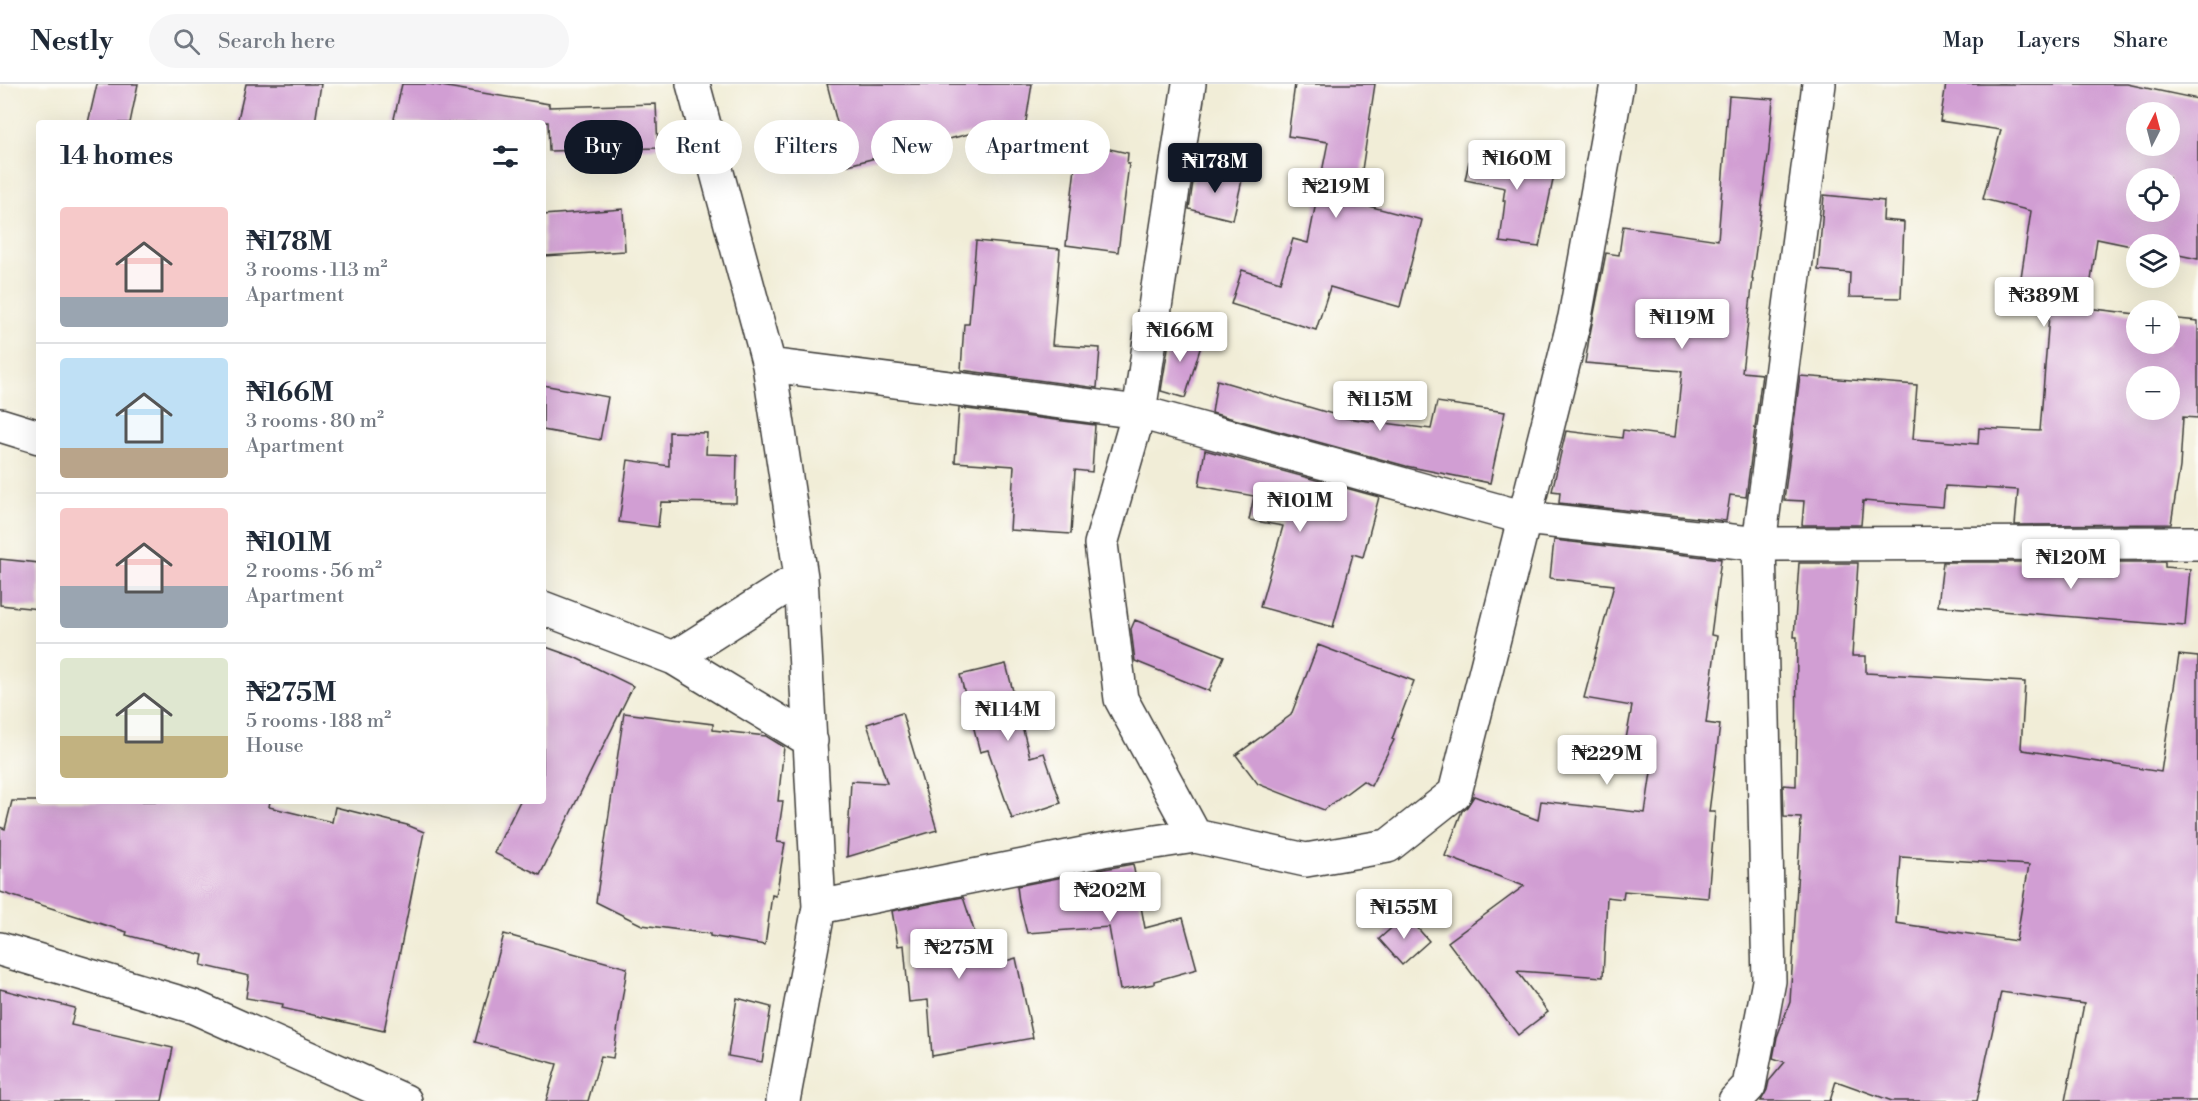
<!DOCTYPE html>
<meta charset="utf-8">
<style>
:root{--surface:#fff;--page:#f6f6f7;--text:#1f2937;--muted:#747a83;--line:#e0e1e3;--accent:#111827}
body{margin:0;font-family:"Libre Bodoni",serif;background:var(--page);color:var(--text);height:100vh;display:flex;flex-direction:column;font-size:22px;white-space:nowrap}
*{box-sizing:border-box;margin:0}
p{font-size:20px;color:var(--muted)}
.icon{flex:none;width:33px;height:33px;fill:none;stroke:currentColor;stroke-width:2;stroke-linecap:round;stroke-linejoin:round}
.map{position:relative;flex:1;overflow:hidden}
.panel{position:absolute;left:36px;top:36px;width:510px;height:684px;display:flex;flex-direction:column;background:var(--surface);border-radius:6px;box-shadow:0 6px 24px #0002}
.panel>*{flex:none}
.hud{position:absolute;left:564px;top:36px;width:570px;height:54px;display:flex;gap:12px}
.needle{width:39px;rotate:6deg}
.fabs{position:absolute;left:2126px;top:18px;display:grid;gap:12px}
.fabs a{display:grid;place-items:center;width:54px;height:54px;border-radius:50%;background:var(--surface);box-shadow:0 6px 24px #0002;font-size:30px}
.price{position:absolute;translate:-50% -51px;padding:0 14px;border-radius:6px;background:#fff;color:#222;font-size:20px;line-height:39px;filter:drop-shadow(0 2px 3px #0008)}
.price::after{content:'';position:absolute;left:50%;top:36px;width:18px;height:14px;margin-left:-9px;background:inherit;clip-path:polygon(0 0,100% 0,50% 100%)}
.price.active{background:var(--accent);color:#fff}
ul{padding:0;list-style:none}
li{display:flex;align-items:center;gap:18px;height:150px;padding:0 24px}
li+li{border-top:2px solid var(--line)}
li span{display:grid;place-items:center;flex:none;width:168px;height:120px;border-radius:6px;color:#555}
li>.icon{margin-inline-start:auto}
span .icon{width:72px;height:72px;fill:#fffc;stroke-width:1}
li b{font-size:26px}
h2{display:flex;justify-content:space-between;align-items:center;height:72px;padding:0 24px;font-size:26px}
.chip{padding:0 21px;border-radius:27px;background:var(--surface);box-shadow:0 6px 24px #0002;font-size:21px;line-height:54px}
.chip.active{background:var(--accent);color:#fff}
header{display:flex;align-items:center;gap:36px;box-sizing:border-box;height:84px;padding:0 30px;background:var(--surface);border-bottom:2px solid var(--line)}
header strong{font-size:28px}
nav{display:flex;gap:33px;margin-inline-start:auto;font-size:21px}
.search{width:420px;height:54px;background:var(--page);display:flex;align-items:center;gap:15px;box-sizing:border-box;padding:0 21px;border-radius:33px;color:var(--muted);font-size:22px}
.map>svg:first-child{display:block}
</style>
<header>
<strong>Nestly</strong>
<div class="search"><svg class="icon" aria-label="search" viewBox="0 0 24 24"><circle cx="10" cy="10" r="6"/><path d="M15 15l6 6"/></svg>Search here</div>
<nav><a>Map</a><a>Layers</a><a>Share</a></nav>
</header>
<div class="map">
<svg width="2198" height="1017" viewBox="0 0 2198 1017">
<rect width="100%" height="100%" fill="#fdfcf7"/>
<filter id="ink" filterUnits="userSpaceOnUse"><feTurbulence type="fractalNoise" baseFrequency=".0167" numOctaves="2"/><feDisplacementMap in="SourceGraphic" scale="12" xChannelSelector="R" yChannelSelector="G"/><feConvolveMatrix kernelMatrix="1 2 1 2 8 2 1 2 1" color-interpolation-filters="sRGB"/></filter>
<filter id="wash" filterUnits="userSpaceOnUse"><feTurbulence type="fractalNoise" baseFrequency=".008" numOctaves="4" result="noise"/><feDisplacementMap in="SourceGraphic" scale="24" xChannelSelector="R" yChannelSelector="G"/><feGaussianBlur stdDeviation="1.35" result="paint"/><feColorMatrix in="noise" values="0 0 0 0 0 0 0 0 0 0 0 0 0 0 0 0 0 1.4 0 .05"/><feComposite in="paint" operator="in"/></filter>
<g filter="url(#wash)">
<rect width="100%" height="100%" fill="#f1edd7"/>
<g id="blocks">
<path fill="#d19ed3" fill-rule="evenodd" d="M97,0h41l-8,39h-42z
M246,0h75l-6,39h-78z
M402,0h27l120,20v3l107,-3 2,44 -109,3 -1,-29 -155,1z
M827,0h205l-10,62 -35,-3 1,-14 -140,36z
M1295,0h80l-18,119 65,17 -22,87 -70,-20 -14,43 -85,-26 11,-34 38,12 13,-43 15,4 20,-101 -40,-6z
M1946,0h181l71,15v160l-29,-6v-9h-33v3l-39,-8 -10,69 49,6v30h33v-26l29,3v97l-15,-1 -3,50 -9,57 -156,1 3,-35 -73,-4 -2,21 -80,-6 -2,24h-59l2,-24 -20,-1 16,-124 117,9 -4,54 65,5 1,-16 61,3 11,-142 -31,-5 11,-73 -48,-12 18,-69 -61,-9zM2136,28h33v34h-33zM2136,94h33v34h-33zM2136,292h33v34h-33z
M1729,12l44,3 -4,51 -17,129h1l-11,93 20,2 -16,123 -16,-2 -4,26 -167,-18 1,-11 -8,-1 14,-60 56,7 1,-8 52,7 7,-66 -97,-8 4,-24 17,-86 13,2 4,-29 95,14z
M1078,58l50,11 -1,11h2l-11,88 -52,-7z
M1472,64l85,13 -18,86 -39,-5 5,-41h-2l2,-13 -40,-8z
M1195,85l47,11 -9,40 -44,-11z
M1824,111l60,6 -1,19 21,2 -3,76 -52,-1 1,-24 -32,-3z
M623,125l2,42 -81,5 -1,-41z
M976,157l84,8 -8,96 48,3 -3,40 -136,-18 3,-46h5z
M1171,246l32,9 -18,59 -24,-7z
M1217,296l129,38 85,11 6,-27 68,10 -15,71 -84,-17 -194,-53z
M543,301l65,12 -8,43 -57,-10z
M959,324l136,17 -3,47 -17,-2 -4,64 -61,-4 4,-64 -59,-4z
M669,348l38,1 -1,21 31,1 -1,48 -75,-1 -3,25 -39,-5 9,-62 41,6z
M1205,366l174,47 -16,60 -10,-3 -20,73 -73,-20 23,-81 -34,-6 5,-24 -55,-10z
M1554,456l167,19 -10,76 6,1 -11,87 14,2 -11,87h6l-7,86 -84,-7 -1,8 -16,-2 -4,80 -86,-6 31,41 -30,23 -70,-93 76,-56 -79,-30 17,-45 5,-4 7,-11 64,24 3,-19 104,12 10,-68 -29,-6 6,-33 -48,-8 30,-113 -64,-7z
M0,475l39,4v46l-39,-4z
M1943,478h222v5l25,2 -5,57 -247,-20z
M1799,479h59l-6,93h14v17l159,9 -4,66 2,2 138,22 18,-117 19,2v444h-133l19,-97 -83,-12 -24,109h-85l-56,-20 -6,20h-69l6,-11 2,-9 16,-19 -12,-4 4,-21 13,-35 11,-184 -17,-1 -1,-32 13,1 1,-149h-3zM1901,773l128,8 -13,76 -120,-18z
M1135,536l89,36 -15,35 -74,-30 -4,-32z
M1318,561l96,36 -22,58 2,1 -23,46 -8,-5 -39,29 -66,-26 -22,-29 55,-40z
M543,562l31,11 59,29 -93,189 -46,-22 26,-52h23z
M1006,580l24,93 14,-4 17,50 -49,16 -24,-69 -8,2 -20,-77z
M624,629l89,11v6l53,6 18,11 -6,54h5l-6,41 8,1 -9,53 -4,-1 -7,50 -55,-9v-2l-68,-9 -46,-23z
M902,629l35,117 -90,27 4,-76 36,2 -20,-59z
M12,717h258l-1,6 63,15 3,-15 72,18 17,7 -40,199 -102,-23 1,-4 -37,-6 3,-22 -48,-11 2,-10 -77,-20 1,-3 -127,-40v-65l5,2z
M1133,780l12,64 38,-10 14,51 -43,12v3l-34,6 -11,-63 -82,6 -8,-31 -2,-16 51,-10 31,-2v-4z
M963,813l23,70 30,-9 17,80 -101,18 -4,-56 -19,2 -5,-57 -6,1 -6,-35z
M1406,831l23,26 -27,24 -23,-26z
M504,850l123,34 -14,90 -12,-2 -13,45h-42l11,-37 -82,-22z
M0,905l75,19 -4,17 102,23 -11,53h-162z
M737,914l34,9 -9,55 -34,-6z"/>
</g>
</g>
<g filter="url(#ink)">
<use href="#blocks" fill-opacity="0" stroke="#3c3b38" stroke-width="1.5"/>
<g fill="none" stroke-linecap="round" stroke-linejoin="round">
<g stroke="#3c3b38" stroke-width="36">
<path id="street" d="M693,0l76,281 32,212 18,330 -36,194
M1189,0l-50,328 386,106 234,26 439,-1
M769,281l370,47 -38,132 20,155 74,137
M0,341l39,12
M543,524l131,50 137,83
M674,574l127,-81
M819,823l284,-57 92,-14 111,24 82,-14 67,-53 120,-476 42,-233
M0,865l194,58 211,94
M1735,1017l14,-15 20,-105 -10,-437 60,-460"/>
</g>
<use href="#street" stroke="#fff" stroke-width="33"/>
</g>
</g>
</svg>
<div class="fabs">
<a><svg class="needle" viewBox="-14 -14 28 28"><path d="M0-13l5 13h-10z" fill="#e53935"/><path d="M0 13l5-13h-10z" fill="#747a83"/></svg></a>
<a><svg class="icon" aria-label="locate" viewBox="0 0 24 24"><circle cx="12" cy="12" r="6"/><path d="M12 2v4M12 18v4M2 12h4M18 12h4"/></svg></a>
<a><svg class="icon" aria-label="layers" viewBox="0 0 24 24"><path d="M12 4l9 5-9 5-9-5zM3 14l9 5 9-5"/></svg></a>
<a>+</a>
<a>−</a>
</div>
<b class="price" style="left:1517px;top:107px">₦160M</b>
<b class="price active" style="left:1215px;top:110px">₦178M</b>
<b class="price" style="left:1336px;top:135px">₦219M</b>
<b class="price" style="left:2044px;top:244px">₦389M</b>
<b class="price" style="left:1682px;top:266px">₦119M</b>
<b class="price" style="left:1180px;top:279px">₦166M</b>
<b class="price" style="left:1380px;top:348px">₦115M</b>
<b class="price" style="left:1300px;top:449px">₦101M</b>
<b class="price" style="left:2071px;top:506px">₦120M</b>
<b class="price" style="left:1008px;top:658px">₦114M</b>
<b class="price" style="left:1607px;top:702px">₦229M</b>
<b class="price" style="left:1110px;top:839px">₦202M</b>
<b class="price" style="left:1404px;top:856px">₦155M</b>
<b class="price" style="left:959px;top:896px">₦275M</b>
<div class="hud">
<a class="chip active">Buy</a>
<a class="chip">Rent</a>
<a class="chip">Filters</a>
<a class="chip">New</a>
<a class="chip">Apartment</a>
</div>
<section class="panel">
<h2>14 homes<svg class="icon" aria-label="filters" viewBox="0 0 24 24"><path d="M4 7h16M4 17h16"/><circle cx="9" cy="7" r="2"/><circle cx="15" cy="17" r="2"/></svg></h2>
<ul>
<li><span style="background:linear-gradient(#f6c9c9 75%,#9aa5b1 0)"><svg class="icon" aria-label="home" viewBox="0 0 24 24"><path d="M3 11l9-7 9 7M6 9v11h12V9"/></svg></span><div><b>₦178M</b><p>3 rooms · 113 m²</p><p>Apartment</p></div></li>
<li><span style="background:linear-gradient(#bfe0f5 75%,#b9a48a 0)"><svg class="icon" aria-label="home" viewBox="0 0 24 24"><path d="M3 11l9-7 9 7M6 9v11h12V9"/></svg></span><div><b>₦166M</b><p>3 rooms · 80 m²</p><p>Apartment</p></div></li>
<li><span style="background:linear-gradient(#f6c9c9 65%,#9aa5b1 0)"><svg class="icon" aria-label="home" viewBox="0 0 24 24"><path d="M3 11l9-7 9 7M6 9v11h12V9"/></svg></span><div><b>₦101M</b><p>2 rooms · 56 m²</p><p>Apartment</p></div></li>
<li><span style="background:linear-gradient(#dfe7d0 65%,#c2b280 0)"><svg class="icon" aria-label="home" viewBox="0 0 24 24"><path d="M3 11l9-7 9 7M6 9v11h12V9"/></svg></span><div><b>₦275M</b><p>5 rooms · 188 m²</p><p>House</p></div></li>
</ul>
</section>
</div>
